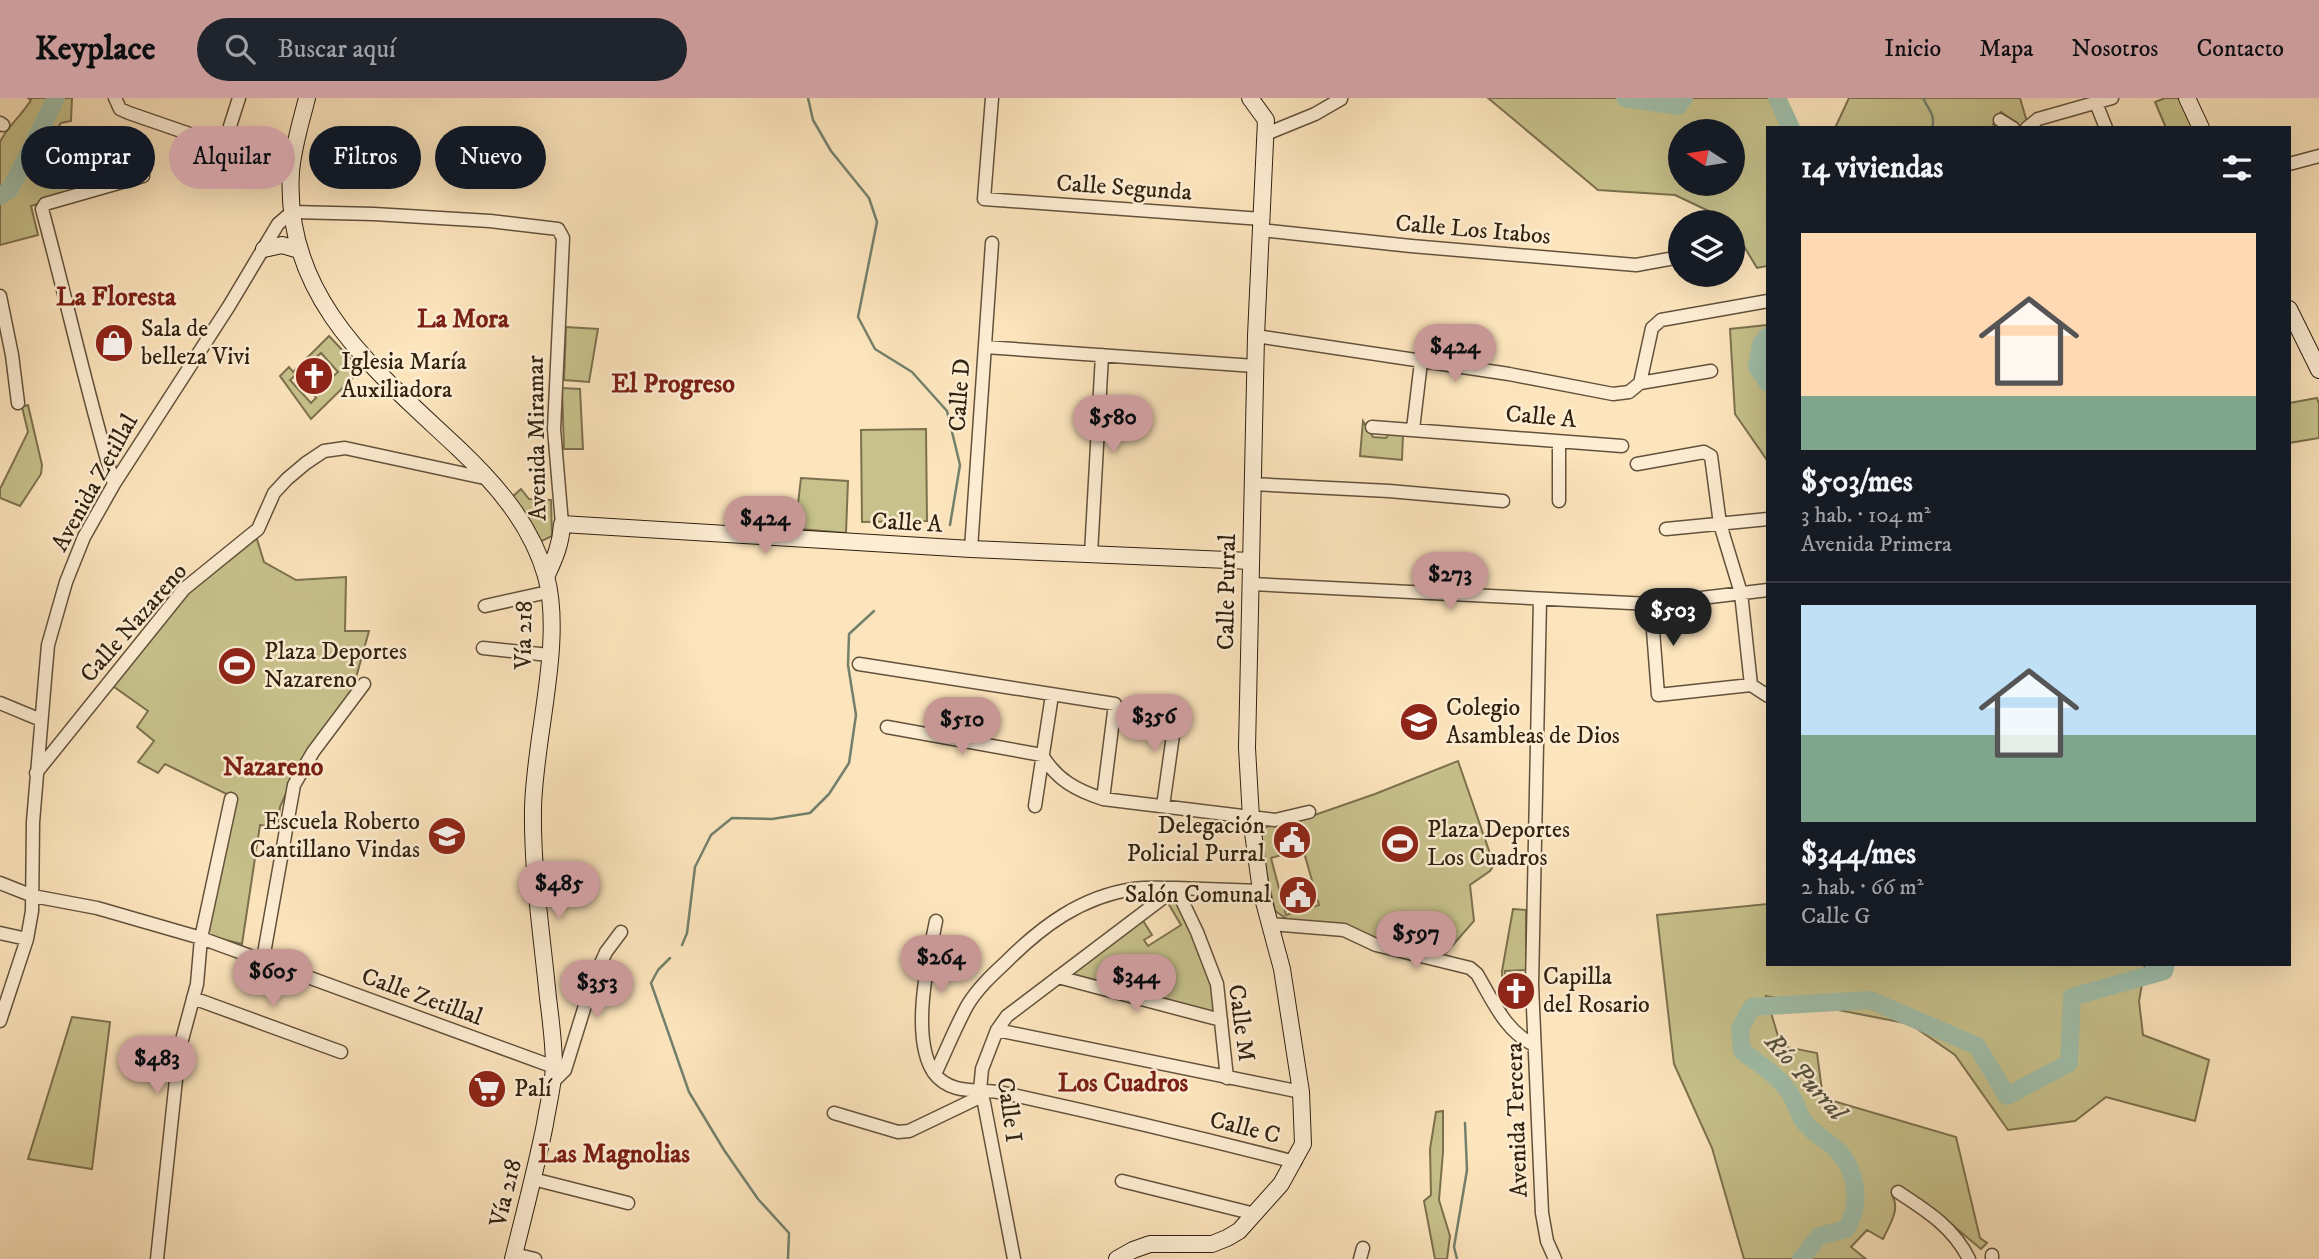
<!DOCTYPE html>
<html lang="es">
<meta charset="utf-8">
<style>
:root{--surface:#171b24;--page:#20242c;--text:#f1f3f6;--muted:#9ea1a6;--line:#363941;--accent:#c59692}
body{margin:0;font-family:"IM FELL DW Pica",serif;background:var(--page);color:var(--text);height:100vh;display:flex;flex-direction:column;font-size:26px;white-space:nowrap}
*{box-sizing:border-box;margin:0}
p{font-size:23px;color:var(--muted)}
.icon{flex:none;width:38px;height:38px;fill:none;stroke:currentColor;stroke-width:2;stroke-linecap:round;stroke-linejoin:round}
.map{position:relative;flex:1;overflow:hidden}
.details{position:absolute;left:1766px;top:28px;width:525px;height:840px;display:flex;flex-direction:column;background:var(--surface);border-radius:0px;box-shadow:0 7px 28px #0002}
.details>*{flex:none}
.guide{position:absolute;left:21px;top:28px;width:665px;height:63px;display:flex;gap:14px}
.needle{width:46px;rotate:282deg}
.controls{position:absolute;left:1668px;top:21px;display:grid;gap:14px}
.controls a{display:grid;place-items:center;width:77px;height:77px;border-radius:50%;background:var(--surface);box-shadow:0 7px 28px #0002;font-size:35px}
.price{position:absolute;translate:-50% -60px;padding:0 16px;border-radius:24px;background:var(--accent);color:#111;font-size:23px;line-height:46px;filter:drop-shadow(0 2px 4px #0008)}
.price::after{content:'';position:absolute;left:50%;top:42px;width:21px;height:16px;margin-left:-10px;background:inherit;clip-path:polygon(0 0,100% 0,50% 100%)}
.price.active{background:#222;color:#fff}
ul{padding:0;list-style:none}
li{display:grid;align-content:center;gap:14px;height:371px;padding:0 35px}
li+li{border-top:2px solid var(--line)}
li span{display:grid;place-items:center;height:217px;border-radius:0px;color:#555}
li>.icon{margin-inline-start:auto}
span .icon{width:126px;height:126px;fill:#fffc;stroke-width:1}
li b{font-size:30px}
h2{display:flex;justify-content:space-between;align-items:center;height:84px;padding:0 35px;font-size:30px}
.chip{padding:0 24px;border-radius:32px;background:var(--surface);box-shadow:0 7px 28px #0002;font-size:24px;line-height:63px}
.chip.active{background:var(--accent);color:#111}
header{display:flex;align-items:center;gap:42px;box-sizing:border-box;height:98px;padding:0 35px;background:var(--accent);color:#111}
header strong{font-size:33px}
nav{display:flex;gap:38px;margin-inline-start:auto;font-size:24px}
.search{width:490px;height:63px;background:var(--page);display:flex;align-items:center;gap:18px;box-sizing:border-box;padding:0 24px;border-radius:38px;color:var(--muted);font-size:26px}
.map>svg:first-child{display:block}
</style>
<header>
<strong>Keyplace</strong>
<div class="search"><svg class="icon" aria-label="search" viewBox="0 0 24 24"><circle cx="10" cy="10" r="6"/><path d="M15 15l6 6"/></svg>Buscar aquí</div>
<nav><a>Inicio</a><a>Mapa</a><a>Nosotros</a><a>Contacto</a></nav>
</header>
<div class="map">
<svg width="2319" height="1161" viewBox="0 0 2319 1161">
<rect width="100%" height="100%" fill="#fce4bc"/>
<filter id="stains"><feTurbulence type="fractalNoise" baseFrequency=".00286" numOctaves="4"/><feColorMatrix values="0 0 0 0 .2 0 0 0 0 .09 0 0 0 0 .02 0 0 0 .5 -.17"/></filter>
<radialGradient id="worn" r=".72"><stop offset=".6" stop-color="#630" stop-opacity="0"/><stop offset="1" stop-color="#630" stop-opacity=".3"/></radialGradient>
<path fill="#c7c18b" stroke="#7c714e" stroke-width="2" fill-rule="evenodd" d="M28,0h44l-1,23 -10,2 -15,24 87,30 -102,29 7,29 -38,10v-103c7,-15 22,-27 31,-42z
M1488,0h286l10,30h-16l-1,138 -10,2 -24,-40 -1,-6 -57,-27 -77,-5zM1680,33h52v53h-52z
M1849,0h171l7,24 -5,6 -21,-16 -8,12 4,4h-162z
M2165,0h15l13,30h-27l-11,-26z
M1767,227h1l-1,135 -32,-46 -5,-85z
M566,229l32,2 -9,53 -25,-2z
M329,238l32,34 -50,49 -31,-43 9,-9 4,5zM321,255l17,19 -25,22 3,4 -5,5 -21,-23z
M562,290l18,1 3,60h-19z
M2317,300l2,6v34l-30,5v-40z
M28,307l14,60 -1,9 -21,32 -20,-8v-9l28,-57 -6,-25z
M1363,323l10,16 13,1 3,-4 14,1 -1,25 -42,-4z
M926,331l1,92 -65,1 -1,-92z
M801,380l47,3 -2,52 -46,-4 -4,-8z
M521,391l8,10 22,1 1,36 -14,7 -28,-44z
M256,438l8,26 32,18 50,-3 -1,54h24l-17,61 -55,76 -17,39 -2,21 -18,-3 -18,119 -37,-9 30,-137 -70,-34 -7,9 -20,-11 16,-21 -17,-14 11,-16 -38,-27 79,-96z
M1458,663l36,104 -4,6 -20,14 4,36 -28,32 -159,-34 -12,-8 -13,-57v-26l41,-9 72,-25zM1297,730l22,77 -33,10 -15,-57 14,-4 -4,-21z
M1174,804l5,2 34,79 4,32 -144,-41 69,-55 10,16 -8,5 4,6 33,-21 -13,-22z
M1767,806l1,60h375l2,3 -6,34 4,34 66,25 -14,61 -89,-24 -31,24 -67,9 -53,-75 -45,-31 -144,-28 15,50 36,7 6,45 133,39 24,101 7,5 -6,6 -42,-35 -42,-27 -5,8c9,15 -3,30 -9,44l-16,-9 -16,17 15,12h-122l-32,-111 -38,-84 -17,-149z
M1513,811l13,1v60l-21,1 1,40h-3l-1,-40z
M72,919l38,5 -18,147 -64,-10z
M1443,1013v41l-4,48 11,36 -3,23h-12l-11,-58 7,-6 -1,-46 6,-37z"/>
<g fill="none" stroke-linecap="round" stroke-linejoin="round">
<path stroke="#73806c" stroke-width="2.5" d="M808,0l5,22 18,31 38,47 8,24 -19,95 17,32 37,23 35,39 13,54 -10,60
M1923,0c5,11 13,17 9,30
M682,847l5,-12 8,-66 16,-32 21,-17 40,1 38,-6 19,-19 20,-31 7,-48 -8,-50 1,-31 25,-23
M670,860l-12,12 -7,13 38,109 35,58 34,49 31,34 -1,26
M1457,1161l-3,-12 13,-77 -2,-47"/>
<path stroke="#a0bfaa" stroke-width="18" d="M1625,0l53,8 6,-8
M1777,0l14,30
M0,98l9,-6 8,-14 39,-78
M1768,238l-7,8 -4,23 11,16
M1801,1161l18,-23 27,-7c16,-23 11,-60 -10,-80 -10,-10 -26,-17 -33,-29 -5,-7 -7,-17 -12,-25 -11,-18 -32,-31 -49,-44l-2,-22 12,-22 118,-7 107,46 30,50 62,-33 3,-66 92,-26 2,-7"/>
<g stroke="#63523b" stroke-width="15">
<path id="street" d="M115,0l5,11 9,4 162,56
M992,0l-8,101 278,20
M2096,5l10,25
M2000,22l13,8
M0,25l3,2
M2027,30l11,-9 74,-21
M1266,36l49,-20 26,-15
M224,47l15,-47
M2289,66l30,-8
M1261,132l150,16 225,19 44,-8
M0,198l12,59 6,48
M1256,238l253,38 104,20 16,-2 11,-9 12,-55 9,-8 107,-19
M985,249l270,19
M1640,285l71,-12
M1372,329l250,19
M1413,331l8,-67
M1637,366l67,-12 7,4 9,68 21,69 10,92
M114,386c-27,-91 -47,-183 -72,-275l3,-5 98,-28
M1252,386l137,7 114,10
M1559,403v-59
M1666,431l102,-10
M971,451l21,-306
M1091,456l11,-199
M1251,486l400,20 117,-14
M1540,501l-8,386 10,228 5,28 8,18
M1651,506l7,91 93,-10 17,11
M485,508l63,-14
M483,550l66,7
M859,566l256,40 -12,95
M0,605l41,17
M887,629l155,28c15,25 34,35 61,44l172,21 34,-8
M36,675l148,-184 74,-60 16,-36 13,-14 19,-16 18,-12 21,-3 144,31
M1035,708l17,-111
M1163,708l14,-99
M0,785l33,13 64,12 104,30 353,129
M936,823c-8,39 -26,117 -2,152 17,23 46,15 70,20 97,21 194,44 291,69
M1270,826l74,6 32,15 94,23 7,6c16,27 28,57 57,71
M0,835l27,6
M263,861l31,-174 19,-33 51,-68
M1058,879l163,43
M193,900l148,54
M0,923l27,-82 5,-28 1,-89 12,-143 3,-34 18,-63 18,-45 30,-53 115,-178 49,-82 14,-12 82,2 116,7 68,8 5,9 -9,191 8,95
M997,932l304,62
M935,976c11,-23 20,-46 32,-68 10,-17 25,-31 39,-44 36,-36 75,-65 127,-73 14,-2 29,-1 43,-1l21,44 20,52 10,94
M552,985l13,-13 27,-87 14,-31 15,-20
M834,1015l64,19 11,-1 73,-35
M533,1081l95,24
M1122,1083l133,33
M1898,1094c29,19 55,35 71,67
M514,1156l21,5
M1992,1157v4
M157,1161l22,-208 18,-67 4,-46 30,-139
M1014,1161l-30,-156 -4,-13 2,-21 15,-39 10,-14 169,-128 85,3
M1360,1161l3,-11"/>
</g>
<g stroke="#302110" stroke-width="18">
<path id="secondary" d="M307,0c-6,24 -14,49 -16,74 -8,126 84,198 167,276 38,36 73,76 88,128 18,66 -12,163 -13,233 -1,63 9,127 15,189 3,23 6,46 6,69 -1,19 -6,38 -9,57 -9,45 -21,90 -32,135
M2187,0l14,30
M264,151l18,-4 17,5
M2289,211l30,61
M546,479c9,-19 15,-33 16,-53l409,25 280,12
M1117,1161l16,-9 17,-6h62l15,-6 12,-7 42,-47 22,-40 -2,-52 -19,-123 -21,-78 -10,-73 -4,-70 9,-412 10,-216 -16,-22"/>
</g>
<use href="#street" stroke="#fdedd3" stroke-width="12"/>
<use href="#secondary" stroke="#fdedd3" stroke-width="16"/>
</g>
<defs>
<g id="shop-disc" transform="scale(2.0125)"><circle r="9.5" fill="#8f2418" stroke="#fdedd3"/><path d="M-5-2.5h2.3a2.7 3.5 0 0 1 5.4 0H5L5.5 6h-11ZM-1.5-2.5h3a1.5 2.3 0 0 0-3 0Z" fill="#fff"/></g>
<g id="church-disc" transform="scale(2.0125)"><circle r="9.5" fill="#8f2418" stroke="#fdedd3"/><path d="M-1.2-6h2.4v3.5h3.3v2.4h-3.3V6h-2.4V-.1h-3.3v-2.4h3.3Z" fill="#fff"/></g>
<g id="stadium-disc" transform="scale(2.0125)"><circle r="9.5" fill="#8f2418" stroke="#fdedd3"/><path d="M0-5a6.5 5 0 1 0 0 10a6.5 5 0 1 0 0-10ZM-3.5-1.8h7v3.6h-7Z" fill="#fff"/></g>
<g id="school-disc" transform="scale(2.0125)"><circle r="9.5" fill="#8f2418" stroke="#fdedd3"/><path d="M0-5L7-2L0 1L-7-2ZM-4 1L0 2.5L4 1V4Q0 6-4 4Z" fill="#fff"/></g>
<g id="civic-disc" transform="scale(2.0125)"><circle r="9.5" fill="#8f2418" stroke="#fdedd3"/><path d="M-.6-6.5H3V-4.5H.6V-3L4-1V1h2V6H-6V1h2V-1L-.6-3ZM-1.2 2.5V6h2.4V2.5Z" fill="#fff"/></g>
<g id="supermarket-disc" transform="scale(2.0125)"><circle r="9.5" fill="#8f2418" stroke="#fdedd3"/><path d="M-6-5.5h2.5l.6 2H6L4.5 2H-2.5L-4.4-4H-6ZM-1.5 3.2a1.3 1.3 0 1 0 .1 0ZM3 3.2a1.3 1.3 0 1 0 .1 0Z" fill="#fff"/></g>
</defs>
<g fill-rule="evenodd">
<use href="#shop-disc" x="114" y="245"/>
<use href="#church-disc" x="314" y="278"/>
<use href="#stadium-disc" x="237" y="568"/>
<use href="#school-disc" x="1419" y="624"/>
<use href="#school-disc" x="447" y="738"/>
<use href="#civic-disc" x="1292" y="742"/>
<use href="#stadium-disc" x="1400" y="746"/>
<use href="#civic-disc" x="1298" y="797"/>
<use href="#church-disc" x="1516" y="893"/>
<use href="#supermarket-disc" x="487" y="991"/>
</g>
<g text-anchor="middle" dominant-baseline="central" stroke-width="5" stroke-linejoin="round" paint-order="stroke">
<g font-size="24" fill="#302110" stroke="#fdedd3">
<text transform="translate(1124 90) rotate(4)">Calle Segunda</text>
<text transform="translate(1473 132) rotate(5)">Calle Los Itabos</text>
<text transform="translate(960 297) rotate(-86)">Calle D</text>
<text transform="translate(1541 319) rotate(5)">Calle A</text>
<text transform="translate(537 340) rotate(-91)">Avenida Miramar</text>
<text transform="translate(95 385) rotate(-61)">Avenida Zetillal</text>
<text transform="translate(907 425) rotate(3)">Calle A</text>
<text transform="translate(1227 494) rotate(-89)">Calle Purral</text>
<text transform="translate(134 525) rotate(-49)">Calle Nazareno</text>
<text transform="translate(524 537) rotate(-89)">Vía 218</text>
<text transform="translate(422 899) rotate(20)">Calle Zetillal</text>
<text transform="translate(1241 925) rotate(82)">Calle M</text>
<text transform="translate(1009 1012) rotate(82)">Calle I</text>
<text transform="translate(1517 1022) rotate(-92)">Avenida Tercera</text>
<text transform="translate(1245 1030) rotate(14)">Calle C</text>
<text transform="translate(506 1095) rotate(-76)">Vía 218</text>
</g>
<g font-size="24" fill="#302110" stroke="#fdedd3" text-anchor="start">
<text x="141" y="231">Sala de<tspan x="141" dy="28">belleza Vivi</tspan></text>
<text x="341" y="264">Iglesia María<tspan x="341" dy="28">Auxiliadora</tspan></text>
<text x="264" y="554">Plaza Deportes<tspan x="264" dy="28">Nazareno</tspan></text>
<text x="1446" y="610">Colegio<tspan x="1446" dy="28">Asambleas de Dios</tspan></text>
<text x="420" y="724" text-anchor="end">Escuela Roberto<tspan x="420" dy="28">Cantillano Vindas</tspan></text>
<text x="1265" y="728" text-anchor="end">Delegación<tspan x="1265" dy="28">Policial Purral</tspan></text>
<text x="1427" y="732">Plaza Deportes<tspan x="1427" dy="28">Los Cuadros</tspan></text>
<text x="1271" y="797" text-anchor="end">Salón Comunal</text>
<text x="1543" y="879">Capilla<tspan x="1543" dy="28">del Rosario</tspan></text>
<text x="514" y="991">Palí</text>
</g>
<g font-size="26" font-weight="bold" fill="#7a1f14" stroke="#fdedd3">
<text x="116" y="199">La Floresta</text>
<text x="463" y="221">La Mora</text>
<text x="673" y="286">El Progreso</text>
<text x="273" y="669">Nazareno</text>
<text x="1123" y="985">Los Cuadros</text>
<text x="614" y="1056">Las Magnolias</text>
</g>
<g font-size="26" font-style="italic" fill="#52503e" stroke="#fdedd3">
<text transform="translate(1805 979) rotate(48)">Río Purral</text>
</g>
</g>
<rect width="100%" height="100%" filter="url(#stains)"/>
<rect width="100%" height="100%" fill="url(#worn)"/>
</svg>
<div class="controls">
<a><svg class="needle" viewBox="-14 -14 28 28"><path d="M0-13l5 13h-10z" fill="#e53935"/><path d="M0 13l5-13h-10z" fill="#9ea1a6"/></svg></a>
<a><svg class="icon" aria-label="layers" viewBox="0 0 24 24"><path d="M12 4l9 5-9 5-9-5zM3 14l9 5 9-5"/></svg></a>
</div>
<b class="price" style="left:1455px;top:286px">$424</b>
<b class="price" style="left:1113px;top:357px">$580</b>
<b class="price" style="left:765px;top:458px">$424</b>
<b class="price" style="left:1450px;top:514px">$273</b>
<b class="price active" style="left:1673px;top:550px">$503</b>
<b class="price" style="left:1154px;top:656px">$356</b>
<b class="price" style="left:962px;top:659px">$510</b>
<b class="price" style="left:559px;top:823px">$485</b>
<b class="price" style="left:1416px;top:873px">$597</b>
<b class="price" style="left:941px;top:897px">$264</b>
<b class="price" style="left:273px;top:911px">$605</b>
<b class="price" style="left:1136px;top:916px">$344</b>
<b class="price" style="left:597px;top:922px">$353</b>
<b class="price" style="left:157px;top:998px">$483</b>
<div class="guide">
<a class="chip">Comprar</a>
<a class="chip active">Alquilar</a>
<a class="chip">Filtros</a>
<a class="chip">Nuevo</a>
</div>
<section class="details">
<h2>14 viviendas<svg class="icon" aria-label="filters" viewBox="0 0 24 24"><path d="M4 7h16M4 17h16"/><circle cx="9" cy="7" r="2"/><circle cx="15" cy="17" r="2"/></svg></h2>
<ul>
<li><span style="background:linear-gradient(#ffd9b3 75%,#7fa58c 0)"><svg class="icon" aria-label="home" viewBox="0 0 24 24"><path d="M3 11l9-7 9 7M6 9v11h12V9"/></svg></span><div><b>$503/mes</b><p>3 hab. · 104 m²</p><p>Avenida Primera</p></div></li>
<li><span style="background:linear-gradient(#bfe0f5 60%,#7fa58c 0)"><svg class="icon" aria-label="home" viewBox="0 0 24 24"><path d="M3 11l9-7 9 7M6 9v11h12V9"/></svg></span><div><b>$344/mes</b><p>2 hab. · 66 m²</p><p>Calle G</p></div></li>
</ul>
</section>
</div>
